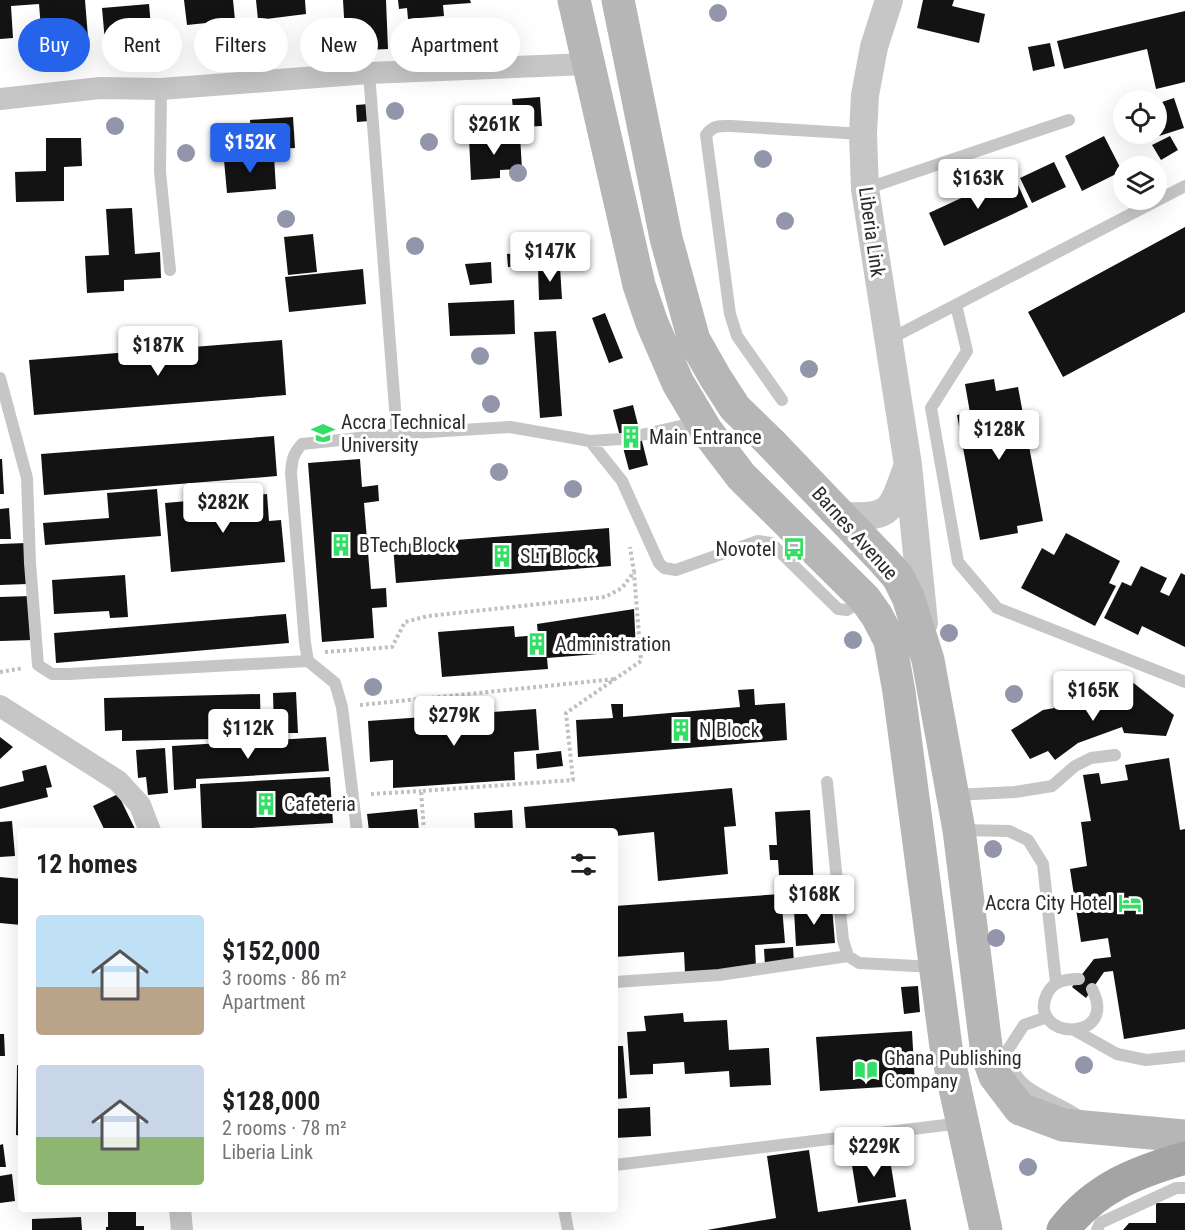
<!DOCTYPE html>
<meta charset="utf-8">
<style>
:root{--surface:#fff;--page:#f6f6f6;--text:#202124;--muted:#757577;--accent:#2563eb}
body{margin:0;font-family:"Roboto Condensed",sans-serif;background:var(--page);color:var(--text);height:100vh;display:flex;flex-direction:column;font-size:22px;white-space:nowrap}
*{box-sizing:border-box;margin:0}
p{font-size:20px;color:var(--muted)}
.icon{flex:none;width:33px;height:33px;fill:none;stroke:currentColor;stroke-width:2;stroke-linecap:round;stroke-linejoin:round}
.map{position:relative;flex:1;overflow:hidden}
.sheet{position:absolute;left:18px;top:828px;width:600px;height:384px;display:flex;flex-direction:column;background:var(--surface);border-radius:6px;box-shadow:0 6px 24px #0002}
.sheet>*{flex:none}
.guide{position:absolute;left:18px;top:18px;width:600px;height:54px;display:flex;gap:12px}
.controls{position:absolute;left:1113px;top:90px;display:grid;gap:12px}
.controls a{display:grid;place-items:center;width:54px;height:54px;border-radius:50%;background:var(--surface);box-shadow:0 6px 24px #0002;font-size:30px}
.price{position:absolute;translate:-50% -51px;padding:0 14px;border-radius:6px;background:#fff;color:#222;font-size:20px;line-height:39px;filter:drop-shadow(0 2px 3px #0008)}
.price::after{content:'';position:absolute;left:50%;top:36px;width:18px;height:14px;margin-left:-9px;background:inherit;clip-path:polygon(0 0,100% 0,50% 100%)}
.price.on{background:var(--accent);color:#fff}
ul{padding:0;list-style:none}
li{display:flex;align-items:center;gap:18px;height:150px;padding:0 18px}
li span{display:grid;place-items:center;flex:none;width:168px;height:120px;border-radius:6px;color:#555}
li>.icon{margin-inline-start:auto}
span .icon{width:72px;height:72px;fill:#fffc;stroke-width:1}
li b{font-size:26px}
h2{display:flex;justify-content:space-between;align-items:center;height:72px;padding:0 18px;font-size:26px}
.pill{padding:0 21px;border-radius:27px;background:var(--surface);box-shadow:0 6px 24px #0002;font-size:21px;line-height:54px}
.pill.on{background:var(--accent);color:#fff}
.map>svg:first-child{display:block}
</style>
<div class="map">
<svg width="1185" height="1230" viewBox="0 0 1185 1230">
<rect width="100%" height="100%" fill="#fff"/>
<path fill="#131313" d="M0,0h85l3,37 -46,4 -3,-37 -28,2 2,32 -13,1z
M184,0h49l2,20 -48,5z
M256,0h49l1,14 -48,6z
M343,0h43l2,49 -42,2z
M398,0h72l1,3 -28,2 1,11 -36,3 -1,-11 -8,1z
M923,0h31l-2,6 33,8 -6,29 -62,-15z
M149,4l3,34 -47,4 -3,-34z
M1185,11v71l-29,7 -9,-40 -83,20 -7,-28z
M1050,43l5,23 -22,5 -5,-24z
M1141,92l1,8h-17l-1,-4z
M540,97l2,29 -22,1v-4l-17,1 -1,-14 11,-1 -1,-10z
M1174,98l10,30 -25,8 -3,-9v-23z
M369,104l1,17 -13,1 -1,-17z
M293,117l2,31 -43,2 -2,-30z
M1132,134h17l1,4 -17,3z
M520,136l2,33 -22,1v8l-29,2 -2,-42z
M1104,136l18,35 -40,20 -17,-35z
M1170,136l8,14 -17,10 -9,-15z
M46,138h35l1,28 -18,1v34l-48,1 -1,-30 31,-1z
M274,156l2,33 -49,4 -3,-33z
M1054,162l12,25 -34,16 -12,-25z
M1013,174l15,33 -84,39 -15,-33z
M132,208l3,46 25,-2 1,26 -37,2v11l-37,2 -2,-37 24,-1 -3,-46z
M1185,227v85l-122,65 -35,-65z
M313,234l4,38 -29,3 -4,-38z
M557,250v13l-49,4 -1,-13z
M491,262l1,21 -22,2 -5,-21z
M538,267h22l2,32 -23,1z
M363,269l3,35 -77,8 -4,-35z
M514,300l1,34 -65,2 -2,-33z
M605,313l18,45 -14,5 -17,-45z
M556,331l6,85 -22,2 -6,-86z
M282,340l4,55 -252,20 -5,-55z
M994,379l2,12 22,-4 25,134 -26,5 1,7 -38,7 -23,-125 13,-2 -5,-29z
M633,405l15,60 -19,5 -16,-60z
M274,436l3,40 -233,19 -3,-41z
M0,459h2l2,35h-4z
M360,459l2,28 16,-2 1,16 -15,2 7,86 15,-1 1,19 -15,1 2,30 -52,4 -14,-179z
M157,489l4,47 -116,9 -2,-22 66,-5 -2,-25z
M267,494l2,27 12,-1 4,42 -114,10 -6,-69z
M9,508l2,31h-11v-30z
M609,528l2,38 -215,17 -3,-38z
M1066,533l54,28 -11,22 7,3 -21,40 -74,-38 21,-40 12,7z
M26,543l2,41 -28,1v-41z
M1141,566l26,12 -7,14 9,4 12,-23 4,2v72l-43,-21 -4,9 -34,-17 18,-36 9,4z
M125,575l3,42 -18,1 -1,-7 -55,3 -2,-34z
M31,596l2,44 -33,1v-44z
M634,609l2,42 -89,7 1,11 -106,8 -4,-45 76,-6 1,11 23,-2 -1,-11z
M286,614l3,29 -233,20 -2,-30z
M1131,681l43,34 -8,21 -42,-3 -2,-6 -44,16 -23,17 -7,-9 -18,8 -19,-29 32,-20 52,-9 -4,-7h26l1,5z
M754,689l1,16 30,-2 2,37 -209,17 -2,-37 37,-2 -2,-14h12v13l117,-10 -2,-17z
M296,692l2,41h-24l-1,-40z
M260,694l1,44 -139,3v-11l-17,1 -1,-33z
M536,709l3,41 -25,2 1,28 -122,8v-28l-23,2 -2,-41z
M0,737l13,10 -13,12z
M326,737l3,34 -133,8v9l-22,2 -2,-44z
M165,748l3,45 -20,2 -2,-18 -8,1 -2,-28z
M561,751l2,15 -26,3 -1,-15z
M1169,758l11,72 5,-1v200l-61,10 -11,-68 -9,1 -18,26 -14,-11 22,-28 17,-2 -3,-19 -27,4 -11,-73 17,-3 -6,-44 10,-1 -8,-46 16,-2 2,11 27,-4 -3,-15z
M46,765l6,22 -6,1 2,9 -48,12v-22l24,-6 -2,-10z
M330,777l3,46 -131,8 -2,-47z
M732,788l4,38 -12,1 4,47 -70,7 -4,-49 -39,4v-5h-89l-2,-24z
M118,794l18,37h-31l-12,-25z
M417,809l2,22h-50l-2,-17z
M512,810l1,21h-38l-1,-18z
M810,810l4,80 -29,2v-4l-5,1 -2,-29h-8l-1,-15h8l-2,-33z
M12,821l3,35 -15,1v-35z
M0,877l21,2v46l-21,-2z
M781,894l4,49 -30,2 1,23 -71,5 -1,-21 -69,5v-51z
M832,906l3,37 -39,3 -2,-36z
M793,947l1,16 -29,2 -1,-16z
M918,986l2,26 -16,2 -3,-27z
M683,1013l1,9 43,-2 2,30 40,-2 2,37 -41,2 -1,-16 -44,3 -1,-12 -31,2v10l-23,1 -3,-43 19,-1 -2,-15z
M912,1031l3,54 -95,6 -4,-54z
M0,1034h4l1,22h-5z
M615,1046h8l4,52 -12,1z
M17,1065h4v71l-5,-1z
M650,1107l1,29 -36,2v-29z
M3,1144l3,23h-6v-22z
M809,1150l9,62 88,-13 5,31h-204l69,-12 -9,-62z
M889,1153l7,44 -38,6 -7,-44z
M12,1174l3,27 -15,2v-27z
M1156,1203h29v27h-62l6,-7h27z
M108,1211h28v15h8v4h-38v-3h2z
M81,1217l1,13h-50v-11z"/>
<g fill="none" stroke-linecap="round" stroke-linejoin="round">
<path stroke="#c0c0c0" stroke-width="4" stroke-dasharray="3 3" stroke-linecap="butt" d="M325,652l67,-5 13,-25 23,-6 177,-19 17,-9 12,-16 -4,-25
M0,672l23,-4
M360,705l255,-26
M371,794l50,-3
M424,831l-3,-40 152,-11 -7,-67 75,-52 -7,-88"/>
<path stroke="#c6c6c6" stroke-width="12" d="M369,73l28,361
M161,89l-1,83 10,98
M865,189l204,-69
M956,305l11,46 -36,57 27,154 39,46 188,74
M888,340l297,-154
M0,378l27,100 3,85 8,102 14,9h17l239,-13
M782,400l-45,-64 -7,-22 -24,-179c7,-10 14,-9 25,-9l132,8
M641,435l57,-13
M590,441l32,40 37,82 5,5 12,2 82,-29 13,2 67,66 9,1 16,-10
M827,782l16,158 5,16 11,7 75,4
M954,795l61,-3 37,-6 23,-20 16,-8 24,-3
M960,830l49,1 19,9 15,24 13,119
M357,831l-15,-124 -7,-24 -27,-22 -3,-18 -14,-170c1,-13 2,-19 11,-29l95,-10 113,-7 80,14 31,-2
M1079,979c-13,0 -26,2 -32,15 -21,46 73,50 45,-5
M615,982l104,-7 129,-19
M1047,1017l-23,8 -17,26c2,7 5,15 8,22 12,22 49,30 66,45
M1076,1031l41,23 29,6 39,-4
M615,1165l347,-42
M564,1209l4,21
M1097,1230l3,-7 76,-35h9"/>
<path stroke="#c6c6c6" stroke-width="22" d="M0,99l100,-11 61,1 208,-16 220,-9
M0,706l118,75 22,24 10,26
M180,1209l2,21"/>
<path stroke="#c6c6c6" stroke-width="28" d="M889,0l-15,47 -9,48 -2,39 2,55 43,276 16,158
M841,516c49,1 49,-1 65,-46"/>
<path stroke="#b6b6b6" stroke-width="33" d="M574,0l65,285 13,38 26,60 28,47 35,46 124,123 12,17 13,25 9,51 47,355 40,183
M618,0l48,238 28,102 21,37 20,31 35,34 113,118 15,17 10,20 20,63 31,170 28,224 8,22 25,33 43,16 122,11"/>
<path stroke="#a4a4a4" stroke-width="33" d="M1063,1230c32,-42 73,-58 122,-72"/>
</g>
<g fill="#9395aa">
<circle cx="718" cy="13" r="9"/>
<circle cx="395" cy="111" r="9"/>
<circle cx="115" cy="126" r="9"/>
<circle cx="429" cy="142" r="9"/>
<circle cx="186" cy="153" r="9"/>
<circle cx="763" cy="159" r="9"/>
<circle cx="518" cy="173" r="9"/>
<circle cx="286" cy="219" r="9"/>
<circle cx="785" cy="221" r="9"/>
<circle cx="415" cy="246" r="9"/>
<circle cx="480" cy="356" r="9"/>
<circle cx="809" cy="369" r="9"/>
<circle cx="491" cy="404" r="9"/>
<circle cx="499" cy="472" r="9"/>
<circle cx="573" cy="489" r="9"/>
<circle cx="949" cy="633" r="9"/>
<circle cx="853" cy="640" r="9"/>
<circle cx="373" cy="687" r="9"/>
<circle cx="1014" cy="694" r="9"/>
<circle cx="993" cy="849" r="9"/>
<circle cx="996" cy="938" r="9"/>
<circle cx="1084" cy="1065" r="9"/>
<circle cx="1028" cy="1167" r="9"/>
</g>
<defs>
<g id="university-bare" transform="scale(1.8)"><path d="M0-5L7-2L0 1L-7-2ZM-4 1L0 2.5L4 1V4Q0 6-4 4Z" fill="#33de66" stroke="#fff" stroke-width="2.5" paint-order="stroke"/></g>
<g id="building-bare" transform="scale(1.8)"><path d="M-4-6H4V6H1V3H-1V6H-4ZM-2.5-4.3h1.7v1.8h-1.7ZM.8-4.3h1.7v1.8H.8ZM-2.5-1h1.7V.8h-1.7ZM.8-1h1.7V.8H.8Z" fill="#33de66" stroke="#fff" stroke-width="2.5" paint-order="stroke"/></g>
<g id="bus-bare" transform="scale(1.8)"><path d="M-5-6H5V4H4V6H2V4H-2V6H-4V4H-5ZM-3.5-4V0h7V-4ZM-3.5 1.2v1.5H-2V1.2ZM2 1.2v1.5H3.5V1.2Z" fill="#33de66" stroke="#fff" stroke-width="2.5" paint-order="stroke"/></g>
<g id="hotel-bare" transform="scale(1.8)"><path d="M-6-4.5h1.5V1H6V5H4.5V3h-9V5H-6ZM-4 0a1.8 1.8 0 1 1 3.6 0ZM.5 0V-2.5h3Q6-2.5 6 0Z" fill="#33de66" stroke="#fff" stroke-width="2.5" paint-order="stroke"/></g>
<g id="library-bare" transform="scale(1.8)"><path d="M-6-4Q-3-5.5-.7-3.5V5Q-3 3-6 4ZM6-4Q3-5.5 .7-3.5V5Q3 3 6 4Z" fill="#33de66" stroke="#fff" stroke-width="2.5" paint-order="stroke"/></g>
</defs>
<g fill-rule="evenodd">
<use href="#university-bare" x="323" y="433"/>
<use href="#building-bare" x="631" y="437"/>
<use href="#building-bare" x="341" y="545"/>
<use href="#bus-bare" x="794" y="549"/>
<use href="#building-bare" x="502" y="556"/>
<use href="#building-bare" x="537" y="644"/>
<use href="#building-bare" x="681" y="730"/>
<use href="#building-bare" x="266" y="804"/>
<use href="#hotel-bare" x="1130" y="903"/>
<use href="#library-bare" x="866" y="1070"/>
</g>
<g text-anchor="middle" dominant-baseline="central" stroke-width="6" stroke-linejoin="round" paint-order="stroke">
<g font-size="20" fill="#2c2c2c" stroke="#fff">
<text transform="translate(872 232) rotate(82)">Liberia Link</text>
<text transform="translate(855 533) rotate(48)">Barnes Avenue</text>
</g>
<g font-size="20" fill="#2c2c2c" stroke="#fff" text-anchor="start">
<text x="341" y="422">Accra Technical<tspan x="341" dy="23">University</tspan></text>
<text x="649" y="437">Main Entrance</text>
<text x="359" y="545">BTech Block</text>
<text x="776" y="549" text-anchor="end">Novotel</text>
<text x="520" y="556">SLT Block</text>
<text x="555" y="644">Administration</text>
<text x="699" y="730">N Block</text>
<text x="284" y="804">Cafeteria</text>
<text x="1112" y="903" text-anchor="end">Accra City Hotel</text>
<text x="884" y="1058">Ghana Publishing<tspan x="884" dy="23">Company</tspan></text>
</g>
</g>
</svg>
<div class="controls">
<a><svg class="icon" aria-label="locate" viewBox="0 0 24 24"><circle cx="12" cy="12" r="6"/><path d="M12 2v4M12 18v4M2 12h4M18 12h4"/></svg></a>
<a><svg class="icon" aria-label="layers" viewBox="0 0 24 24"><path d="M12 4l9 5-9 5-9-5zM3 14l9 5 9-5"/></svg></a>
</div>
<b class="price" style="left:494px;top:156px">$261K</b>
<b class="price on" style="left:250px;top:174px">$152K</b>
<b class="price" style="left:978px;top:210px">$163K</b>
<b class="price" style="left:550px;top:283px">$147K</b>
<b class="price" style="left:158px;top:377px">$187K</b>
<b class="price" style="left:999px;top:461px">$128K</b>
<b class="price" style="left:223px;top:534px">$282K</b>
<b class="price" style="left:1093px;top:722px">$165K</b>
<b class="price" style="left:454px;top:747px">$279K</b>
<b class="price" style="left:248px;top:760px">$112K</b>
<b class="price" style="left:814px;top:926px">$168K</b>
<b class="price" style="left:874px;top:1178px">$229K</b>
<div class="guide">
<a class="pill on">Buy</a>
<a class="pill">Rent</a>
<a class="pill">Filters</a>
<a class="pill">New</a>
<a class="pill">Apartment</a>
</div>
<section class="sheet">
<h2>12 homes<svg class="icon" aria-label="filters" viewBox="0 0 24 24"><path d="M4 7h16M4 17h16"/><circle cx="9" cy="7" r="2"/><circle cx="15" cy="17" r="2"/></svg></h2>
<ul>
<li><span style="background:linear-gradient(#bfe0f5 60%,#b9a48a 0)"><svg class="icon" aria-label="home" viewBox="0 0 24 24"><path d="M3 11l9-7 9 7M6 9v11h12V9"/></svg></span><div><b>$152,000</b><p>3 rooms · 86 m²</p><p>Apartment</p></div></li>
<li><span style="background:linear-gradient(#c9d6e8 60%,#8fb573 0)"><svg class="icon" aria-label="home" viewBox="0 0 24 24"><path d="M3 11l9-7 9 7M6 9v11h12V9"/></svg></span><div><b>$128,000</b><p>2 rooms · 78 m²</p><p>Liberia Link</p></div></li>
</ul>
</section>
</div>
